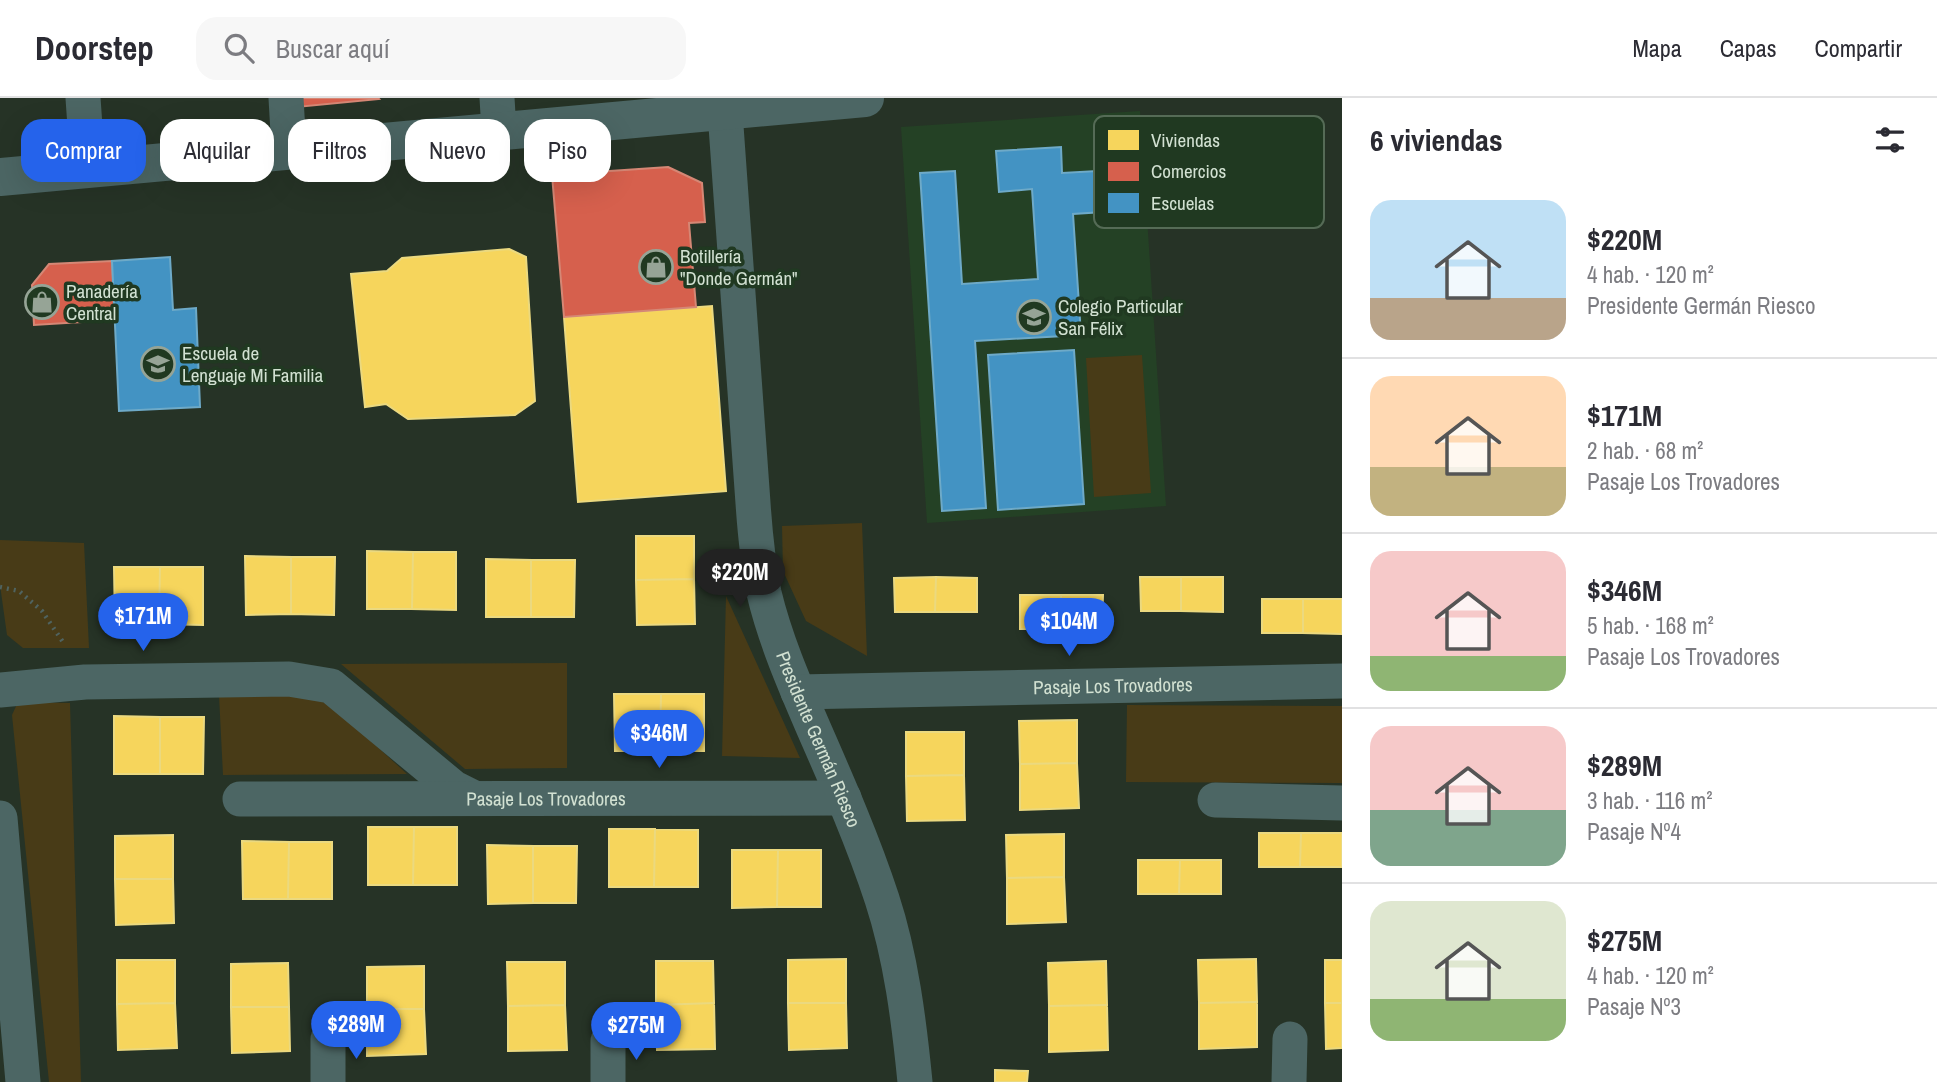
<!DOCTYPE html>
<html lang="es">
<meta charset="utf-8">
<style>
:root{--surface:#fff;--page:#f7f7f7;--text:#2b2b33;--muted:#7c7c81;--line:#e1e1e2;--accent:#2563eb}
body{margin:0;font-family:"Archivo Narrow",sans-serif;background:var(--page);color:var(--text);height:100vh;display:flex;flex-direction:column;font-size:26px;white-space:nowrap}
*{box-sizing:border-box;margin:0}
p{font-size:23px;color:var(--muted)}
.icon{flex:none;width:38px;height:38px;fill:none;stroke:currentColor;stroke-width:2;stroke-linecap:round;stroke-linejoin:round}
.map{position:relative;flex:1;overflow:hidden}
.panel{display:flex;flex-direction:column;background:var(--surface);width:595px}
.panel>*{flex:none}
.banner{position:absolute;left:21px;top:21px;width:665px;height:63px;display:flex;gap:14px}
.price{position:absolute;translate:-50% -60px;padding:0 16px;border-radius:24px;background:var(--accent);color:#fff;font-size:23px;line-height:46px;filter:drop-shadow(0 2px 4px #0008)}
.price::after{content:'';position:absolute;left:50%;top:42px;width:21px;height:16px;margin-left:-10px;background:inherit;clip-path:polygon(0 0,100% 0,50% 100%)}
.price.active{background:#222;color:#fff}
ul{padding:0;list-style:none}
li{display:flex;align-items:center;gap:21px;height:175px;padding:0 28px}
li+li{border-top:2px solid var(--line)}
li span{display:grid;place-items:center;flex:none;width:196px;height:140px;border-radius:21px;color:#555}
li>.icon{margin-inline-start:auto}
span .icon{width:84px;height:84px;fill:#fffc;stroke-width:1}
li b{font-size:30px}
h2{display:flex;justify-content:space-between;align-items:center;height:84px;padding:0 28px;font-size:30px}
.pill{padding:0 24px;border-radius:21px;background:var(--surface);box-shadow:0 7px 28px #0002;font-size:24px;line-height:63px}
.pill.active{background:var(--accent);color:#fff}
header{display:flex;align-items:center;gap:42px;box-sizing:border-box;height:98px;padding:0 35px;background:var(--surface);border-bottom:2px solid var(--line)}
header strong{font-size:33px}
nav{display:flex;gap:38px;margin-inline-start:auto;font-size:24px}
.search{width:490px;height:63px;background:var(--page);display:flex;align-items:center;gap:18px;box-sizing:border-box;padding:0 24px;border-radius:21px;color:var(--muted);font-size:26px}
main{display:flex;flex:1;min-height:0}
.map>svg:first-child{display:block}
</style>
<header>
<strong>Doorstep</strong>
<div class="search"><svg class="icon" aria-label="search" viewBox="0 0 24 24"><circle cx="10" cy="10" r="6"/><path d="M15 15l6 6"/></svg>Buscar aquí</div>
<nav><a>Mapa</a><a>Capas</a><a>Compartir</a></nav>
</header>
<main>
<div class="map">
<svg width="1342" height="984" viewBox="0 0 1342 984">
<rect width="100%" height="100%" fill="#263326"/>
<path fill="#244125" d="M1140,13l26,395 -239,17 -26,-396z"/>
<path fill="#483b17" d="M1142,257l9,138 -57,4 -8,-139z
M862,425l5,133 -61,-35 -23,-50 -1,-45z
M0,442l84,3 5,105h-66l-16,-13 -7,-50z
M726,498l74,162 -78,-2z
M567,565v105l-102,1 -124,-105z
M302,592l35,20 70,64 -184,1 -4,-80z
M18,604l52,1 11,379h-32l-37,-367z
M1127,607l215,1v77l-216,-1z"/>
<path fill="#f6d55c" stroke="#ebd97f" stroke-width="2" d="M509,151l17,8 9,144 -20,14 -107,4 -22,-15 -21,3 -14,-133 36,-3 15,-13z
M712,208l14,185 -148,11 -14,-185z
M636,438h58v43l-58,1z
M367,453l46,1 -1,57h-45z
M413,454h43v58l-44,-1z
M245,458l46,1v57l-45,1z
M291,459h44l-1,58 -43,-1z
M486,461l45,1v57h-45z
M531,462h44l-1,57h-43z
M114,469h46l-1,57 -44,1z
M160,469h43v58l-44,-1z
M936,479l-1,35h-40l-1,-34z
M936,479l41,1v34h-42z
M1140,479h41v34h-40z
M1181,479h42v35l-42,-1z
M694,481l1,45 -58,1 -1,-45z
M1020,497h41v34h-41z
M1061,497h42l-1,34h-41z
M1262,501h41v34h-41z
M1303,501h39v35l-39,-1z
M614,596h47l-1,57h-45z
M661,596h43v57h-44z
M114,618l46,1v57h-46z
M160,619h44l-1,57h-43z
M1077,622v43l-57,1 -1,-43z
M906,634h58v43l-58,1z
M1077,665l2,45 -59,2v-46z
M964,677l1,45 -58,1 -1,-45z
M368,729h46l-1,58h-45z
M414,729h43v58h-44z
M609,731h46l-1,58h-45z
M655,731l43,1v57h-44z
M1259,735h42l-1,34h-41z
M1301,735h41v34h-42z
M1064,736v43l-57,1 -1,-43z
M173,737v44h-58v-43z
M242,743l47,1 -1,57h-45z
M289,744h43v57h-44z
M487,747l46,1v57l-45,1z
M533,748h44l-1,57h-43z
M732,752h46l-1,57 -45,1z
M778,752h43v57h-44z
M1138,762h42l-1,34h-41z
M1180,762h41v34h-42z
M1064,779l2,45 -59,2v-46z
M115,781h58l1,44 -58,2z
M846,861v44h-58v-43z
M1256,861l1,43 -58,1 -1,-43z
M117,862h58v43l-58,1z
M1325,862h17v43h-17z
M656,863h57l1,42 -58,2z
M1106,863l1,44 -58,1 -1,-43z
M507,864h58v43l-57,1z
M288,865l1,44h-58v-43z
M424,868v43h-57v-42z
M1257,904v45l-58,2v-46z
M175,905l2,45 -59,2 -1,-46z
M714,905l1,46 -58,1 -1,-45z
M788,905h58l1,45 -58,2z
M1325,905h17v45l-16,1z
M565,907l2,45 -59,1v-45z
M1107,907l1,45 -59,2v-46z
M231,909h58l1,44 -58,2z
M367,911h57l2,45 -59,2z
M995,972l33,1 -1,11h-32z"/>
<path fill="#d6604d" stroke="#d58775" stroke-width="2" d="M297,0h81l1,1 -82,8z
M668,69l34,16 3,39 -16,1 7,84 -132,10 -12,-142z
M112,163l3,59 -81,5 -2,-40 17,-21z"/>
<path fill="#4393c3" stroke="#6eaac8" stroke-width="2" d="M1061,49l1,26 71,-4 2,41 -62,4 8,121 -106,6 11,167 -44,3 -22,-338 35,-2 7,113 76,-5 -6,-90 -33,3 -3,-41z
M170,159l3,53 23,-2 4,99 -81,4 -7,-150z
M1074,252l10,154 -86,6 -10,-155z"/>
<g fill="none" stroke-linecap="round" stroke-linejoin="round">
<path stroke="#50635f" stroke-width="4.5" stroke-dasharray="2 5" stroke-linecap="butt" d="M0,489l19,4 23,20 23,34"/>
<g stroke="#4c6664" stroke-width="35">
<path d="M83,0l5,71"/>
<path d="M286,0l3,52"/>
<path d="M497,0l2,33"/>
<path id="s1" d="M724,0l29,405c2,30 5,60 11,90 11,46 30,90 49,134 25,57 50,114 69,172 19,58 27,122 33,183"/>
<path d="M0,592l85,-8 204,-3 42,7 123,102 20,10"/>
<path id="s2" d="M798,594l544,-11"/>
<path id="s3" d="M240,701l604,-1"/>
<path d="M1215,702l127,3"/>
<path d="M0,720l23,264"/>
<path d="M328,984v-43"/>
<path d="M608,984v-41"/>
<path d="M1289,984l1,-43"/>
</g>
<path stroke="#4c6664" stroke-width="38" d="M0,79l865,-79"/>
</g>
<defs>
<g id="shop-ring" transform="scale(1.75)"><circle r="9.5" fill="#203921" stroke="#96a496" stroke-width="1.5"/><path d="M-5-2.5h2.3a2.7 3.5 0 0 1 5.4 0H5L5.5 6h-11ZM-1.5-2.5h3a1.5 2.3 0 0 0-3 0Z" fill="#96a496"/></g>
<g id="school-ring" transform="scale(1.75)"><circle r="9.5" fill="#203921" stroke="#96a496" stroke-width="1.5"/><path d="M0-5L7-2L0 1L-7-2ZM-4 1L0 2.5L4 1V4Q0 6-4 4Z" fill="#96a496"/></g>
</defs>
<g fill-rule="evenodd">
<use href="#shop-ring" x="656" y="169"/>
<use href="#shop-ring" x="42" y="204"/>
<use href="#school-ring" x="1034" y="219"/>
<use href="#school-ring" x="158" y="266"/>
</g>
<g text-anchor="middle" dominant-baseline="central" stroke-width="7" stroke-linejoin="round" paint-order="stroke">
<g font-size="19" fill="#d2e1d2" stroke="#203921" text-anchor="start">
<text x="680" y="158">Botillería<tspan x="680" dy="22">"Donde Germán"</tspan></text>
<text x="66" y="193">Panadería<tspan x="66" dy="22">Central</tspan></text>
<text x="1058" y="208">Colegio Particular<tspan x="1058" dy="22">San Félix</tspan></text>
<text x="182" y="255">Escuela de<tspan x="182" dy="22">Lenguaje Mi Familia</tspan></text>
</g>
<g font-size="19" fill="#d2e1d2" stroke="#203921">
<text stroke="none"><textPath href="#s2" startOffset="315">Pasaje Los Trovadores</textPath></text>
<text stroke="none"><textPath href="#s1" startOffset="653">Presidente Germán Riesco</textPath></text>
<text stroke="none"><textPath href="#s3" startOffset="306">Pasaje Los Trovadores</textPath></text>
</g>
</g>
<rect x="1094" y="18" width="230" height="112" rx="10" fill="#203921" stroke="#556b56" stroke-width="2"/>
<rect x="1108" y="32" width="31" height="20" fill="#f6d55c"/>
<rect x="1108" y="64" width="31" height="19" fill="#d6604d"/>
<rect x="1108" y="95" width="31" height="20" fill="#4393c3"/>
<g font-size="19" fill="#d2e1d2">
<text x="1151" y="49">Viviendas</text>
<text x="1151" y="80">Comercios</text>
<text x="1151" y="112">Escuelas</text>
</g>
</svg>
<b class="price active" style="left:740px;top:511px">$220M</b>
<b class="price" style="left:143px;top:555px">$171M</b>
<b class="price" style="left:1069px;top:560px">$104M</b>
<b class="price" style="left:659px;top:672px">$346M</b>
<b class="price" style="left:356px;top:963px">$289M</b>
<b class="price" style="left:636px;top:964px">$275M</b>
<div class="banner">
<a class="pill active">Comprar</a>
<a class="pill">Alquilar</a>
<a class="pill">Filtros</a>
<a class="pill">Nuevo</a>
<a class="pill">Piso</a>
</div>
</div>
<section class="panel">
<h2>6 viviendas<svg class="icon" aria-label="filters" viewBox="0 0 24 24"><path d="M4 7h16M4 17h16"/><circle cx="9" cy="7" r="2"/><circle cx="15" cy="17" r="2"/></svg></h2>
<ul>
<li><span style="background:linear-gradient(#bfe0f5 70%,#b9a48a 0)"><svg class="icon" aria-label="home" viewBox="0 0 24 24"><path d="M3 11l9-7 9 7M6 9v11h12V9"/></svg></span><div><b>$220M</b><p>4 hab. · 120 m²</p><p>Presidente Germán Riesco</p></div></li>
<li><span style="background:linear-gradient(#ffd9b3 65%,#c2b280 0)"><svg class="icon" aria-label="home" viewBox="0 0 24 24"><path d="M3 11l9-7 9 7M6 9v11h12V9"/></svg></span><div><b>$171M</b><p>2 hab. · 68 m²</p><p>Pasaje Los Trovadores</p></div></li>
<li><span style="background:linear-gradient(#f6c9c9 75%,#8fb573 0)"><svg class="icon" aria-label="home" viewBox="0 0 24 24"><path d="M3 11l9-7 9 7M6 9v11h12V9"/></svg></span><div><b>$346M</b><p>5 hab. · 168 m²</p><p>Pasaje Los Trovadores</p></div></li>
<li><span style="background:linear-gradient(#f6c9c9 60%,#7fa58c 0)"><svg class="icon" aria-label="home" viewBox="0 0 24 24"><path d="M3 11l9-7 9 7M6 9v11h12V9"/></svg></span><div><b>$289M</b><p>3 hab. · 116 m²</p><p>Pasaje Nº4</p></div></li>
<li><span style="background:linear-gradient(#dfe7d0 70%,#8fb573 0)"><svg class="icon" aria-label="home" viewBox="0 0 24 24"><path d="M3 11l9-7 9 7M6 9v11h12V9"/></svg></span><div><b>$275M</b><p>4 hab. · 120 m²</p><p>Pasaje Nº3</p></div></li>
</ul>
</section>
</main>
